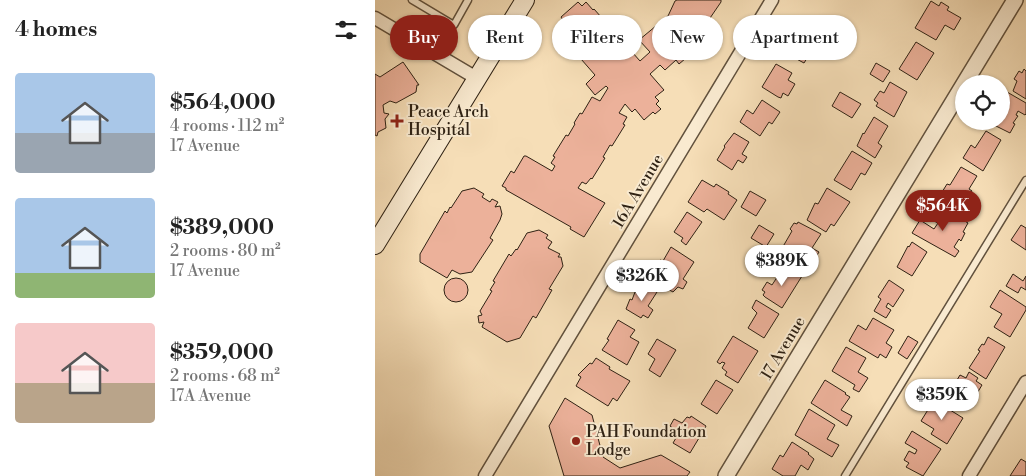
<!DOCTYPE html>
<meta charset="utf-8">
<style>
:root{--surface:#fff;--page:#f2f2f2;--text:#222;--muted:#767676;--accent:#8f2418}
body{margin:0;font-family:"Libre Bodoni",serif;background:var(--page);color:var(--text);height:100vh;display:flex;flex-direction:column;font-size:19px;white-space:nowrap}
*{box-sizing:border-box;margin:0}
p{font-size:16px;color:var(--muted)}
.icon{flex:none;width:28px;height:28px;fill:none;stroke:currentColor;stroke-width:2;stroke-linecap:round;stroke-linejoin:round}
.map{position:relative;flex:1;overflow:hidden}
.panel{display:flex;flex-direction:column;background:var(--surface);width:375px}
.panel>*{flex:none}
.guide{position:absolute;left:15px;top:15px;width:475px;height:45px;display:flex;gap:10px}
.controls{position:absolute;left:580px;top:75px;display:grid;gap:10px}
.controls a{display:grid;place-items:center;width:55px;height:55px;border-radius:50%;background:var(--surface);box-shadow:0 1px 4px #0004;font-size:25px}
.price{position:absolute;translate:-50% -42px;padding:0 11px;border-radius:18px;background:#fff;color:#222;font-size:16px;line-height:32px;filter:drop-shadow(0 1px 2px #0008)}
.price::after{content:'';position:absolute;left:50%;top:30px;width:15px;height:11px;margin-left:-8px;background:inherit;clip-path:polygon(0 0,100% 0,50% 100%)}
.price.selected{background:var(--accent);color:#fff}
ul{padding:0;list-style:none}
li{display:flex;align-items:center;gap:15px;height:125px;padding:0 15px}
li span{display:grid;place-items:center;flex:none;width:140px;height:100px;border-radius:5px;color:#555}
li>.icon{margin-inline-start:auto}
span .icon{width:60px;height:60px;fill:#fffc;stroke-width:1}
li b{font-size:21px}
h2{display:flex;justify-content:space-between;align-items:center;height:60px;padding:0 15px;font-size:21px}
.tag{padding:0 18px;border-radius:22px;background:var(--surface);box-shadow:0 1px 4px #0004;font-size:18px;line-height:45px}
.tag.selected{background:var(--accent);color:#fff}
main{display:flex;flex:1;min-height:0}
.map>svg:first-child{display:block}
</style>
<main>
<section class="panel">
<h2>4 homes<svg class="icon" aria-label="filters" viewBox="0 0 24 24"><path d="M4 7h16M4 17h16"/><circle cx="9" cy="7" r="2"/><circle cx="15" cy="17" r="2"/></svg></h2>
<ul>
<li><span style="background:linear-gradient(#a9c7e8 60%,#9aa5b1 0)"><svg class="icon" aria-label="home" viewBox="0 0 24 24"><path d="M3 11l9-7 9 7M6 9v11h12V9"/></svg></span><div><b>$564,000</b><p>4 rooms · 112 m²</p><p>17 Avenue</p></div></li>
<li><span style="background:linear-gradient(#a9c7e8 75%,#8fb573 0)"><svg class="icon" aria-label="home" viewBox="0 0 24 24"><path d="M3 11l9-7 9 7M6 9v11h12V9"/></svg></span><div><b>$389,000</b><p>2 rooms · 80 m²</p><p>17 Avenue</p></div></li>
<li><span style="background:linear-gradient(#f6c9c9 60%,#b9a48a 0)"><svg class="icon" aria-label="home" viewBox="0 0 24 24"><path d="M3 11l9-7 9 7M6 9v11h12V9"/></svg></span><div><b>$359,000</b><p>2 rooms · 68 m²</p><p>17A Avenue</p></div></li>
</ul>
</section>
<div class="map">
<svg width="651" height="476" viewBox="0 0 651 476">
<rect width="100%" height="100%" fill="#f6deb7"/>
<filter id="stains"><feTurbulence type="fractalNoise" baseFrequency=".004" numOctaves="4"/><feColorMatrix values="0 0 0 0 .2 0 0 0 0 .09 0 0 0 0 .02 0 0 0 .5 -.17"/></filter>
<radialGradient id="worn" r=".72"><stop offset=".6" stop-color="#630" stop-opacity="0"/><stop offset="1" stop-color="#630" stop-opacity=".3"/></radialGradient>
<path fill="#ecb19a" stroke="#2f2214" d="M302,0h44v2l-13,19 -6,12 2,1 -5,9 -4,-2 -8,6 5,6 -13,11 -3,-4 -11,10 -5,-5 -10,9 14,16 -9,7 4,4 -3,3 5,5 -6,5 -2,-2 -9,8 -9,-11 -3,3 -7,-8 -6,9 8,4 -4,7 2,1 -13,21 -2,-1 -7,12 2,1 -13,21 -1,-1 -5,6 -4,-2 -4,6 27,15 -21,34 -14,-8 1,-2 -65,-37v-2l-4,-2 9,-15 3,2 10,-17h2l26,15 3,-5 -4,-3 4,-6 -2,-1 13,-21 2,1 7,-12 -1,-1 6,-10 2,1 10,-17 8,4 8,-13 -2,-2 -11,9 -9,-11 9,-9 -35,-40 6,-5 -7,-7 4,-3 -2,-3 17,-15 4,4 4,-4 7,8 1,-1 46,52 10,-9 -11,-12 29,-24 7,-15z
M556,1l8,5 2,-4 8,5 -2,3 14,8 -7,12 -9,-5 -9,15 -21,-12z
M428,21l16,10 -7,11 6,3 -4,6 -5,-3 -4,6 4,1 -5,8 -13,-7 5,-8 -7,-4z
M541,42l18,11 -17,27 -18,-11z
M28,62l16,23h-2l-1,7 -20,11 -6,-2 -7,4 1,8 5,1 -4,5 1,9 -8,4 -1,4 -2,-1v-61l5,3z
M501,63l14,8 -7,11 -13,-8z
M401,64l16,9 -4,7 7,4 -7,12 -5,-3 -2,5 -3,-1 -16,-10z
M649,69l2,2v28l-13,-8 4,-10 -3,-2 5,-8 3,2z
M515,82l17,10 -13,25 -18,-11 2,-3 -4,-3 6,-9 4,2z
M465,92l21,12 -9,14 -20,-12z
M632,92l19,11v11l-1,1 -7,-4 -2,4 2,1 -5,7 2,1 -5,9 -22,-11 13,-1v-20z
M387,100l18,12 -8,12 -3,-2 -9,14 -20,-14 7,-12 6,4z
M499,117l14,9 -10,17 4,3 -7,12 -18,-12 6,-13 1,1z
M611,131l15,9 -18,31 -20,-13 8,-13 4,3z
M359,133l15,9 -7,12 5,3 -4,6 -5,-3 -6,10 -15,-10 8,-13 -1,-1z
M477,151l20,12 -7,12 -4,-2 -10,17 -17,-10z
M586,167l16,9 -8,13 3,2 -3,5 -3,-2 -8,13 -19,-10 8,-13 3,1z
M327,180l12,7 2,-3 13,8 -1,2 9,6 -13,20 -17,-11 -3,3 -16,-10z
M99,188l10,6 -2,3 8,5 2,-3 6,3 -3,5 5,-1 2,8 -2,6 -10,18 3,2 -21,32 -12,2 -8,-4 -5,8 -27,-16v-8l25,-43 2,2 3,-6 1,1 11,-17z
M452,188l23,14 -16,24 -3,-2 -5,8 -19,-12 8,-17 3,1z
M375,191l16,9 -10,16 -15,-9z
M570,209l23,14 -5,9 2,1 -4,8 -2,-2 -5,8 5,4 -4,6 -43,-24 8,-13 14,9 4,-6 -4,-2 4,-7 3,2z
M312,212l15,10 -16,23 -5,-4 2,-3 -9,-6z
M423,222l23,12 -9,14 7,4 -10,16 -28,-18 11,-19 -2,-2 4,-6 3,1z
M384,225l15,9 -8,13 -15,-9z
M646,225l5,3v22l-15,-10z
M164,230l9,5 -2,3 6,4 -4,6 12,6 -2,3h3l2,9 -14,23 3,1 -16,28 -3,-2 -13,22 -13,4 -25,-15 2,-5 -5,1 -1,-7 4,-1 -2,-4 12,-20 -2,-1 5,-8 -2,-1 16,-27 2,2 5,-7 1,1 10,-17z
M537,242l15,10 -15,24 -15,-9 11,-21 1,1z
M296,247l23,15 -11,17 4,3 -4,7 -5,-2 -5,5 -25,-14 12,-18 3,1z
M410,265l17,11 -20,32 -17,-11 -2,-2 2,-3 -3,-2 5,-8 5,3z
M638,274l10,7 3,-5v14l-5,-3 -3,6 -12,-7z
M69 290a12 12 0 1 1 24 0a12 12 0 1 1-24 0Z
M514,280l15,10 -11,17 -5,-4 -2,4 5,3 -5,8 -12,-7 7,-12 -3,-2z
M267,283l15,9 -9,14 5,4 -5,8 -5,-3 -2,3 -15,-9 4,-10 2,1 3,-8 1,1z
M625,290l26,17v3l-16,27 -16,-10 8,-13 -12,-7z
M381,300l23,14 -15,24 -16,-10 9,-15 -5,-5z
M498,318l21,12 -8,13 6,4 -6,11 -6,-4 -2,4 -29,-17 9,-16 8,5z
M243,320l17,10 -5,7 9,5 -12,23 -25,-15 7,-10 -2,-1z
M358,336l25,15 -20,32 -13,-8 2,-3 -5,-4 3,-5 -3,-1 -2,2 -3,-2z
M533,336l10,6 -11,17 -9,-6z
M613,337l17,10 -19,32 -17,-11 11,-17 -2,-1 4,-6 2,1z
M282,339l19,11 -16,27 -11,-7 6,-11 -7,-5z
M471,347l20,11 -8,14 10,6 -9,14 -6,-3 2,-4 -23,-14z
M221,358l14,9 -1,2 21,12 -13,20 -4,-3 -5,8 -32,-20 5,-9 -3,-2 12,-12 2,1z
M594,372l9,6 -2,3 6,4 -15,25 -15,-9 1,-3 -5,-3 12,-20 6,3z
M341,380l17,10 -16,24 -16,-10z
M450,380l21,13 -1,1 5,3 -9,13 11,6 -5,10 -36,-23z
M190,398l27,17 11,42 17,11 41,-13 29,17 -3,4h-123l-15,-50z
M559,400l29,18 -16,26 -16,-10 3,-5 -13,-8z
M434,409l26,16 -8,14 12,6 -7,12 -37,-22z
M316,416l15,10 -3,6 1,1 -4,6 -1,-1 -9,15 -17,-10 6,-10 -9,-7 4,-7 8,4 5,-6 3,1z
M537,431l29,18 -18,27 -17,-9 3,-4 -5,-3 5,-9 6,3 2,-4 -12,-7z
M417,442l17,11 -1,1 6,5 -6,11 -7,-5 -6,11h-12l-11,-7 8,-14 3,2z
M646,459l5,3v14h-16z"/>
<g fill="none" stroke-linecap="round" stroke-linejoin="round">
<g stroke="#61513d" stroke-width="9">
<path id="service" d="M37,0l42,25 14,-25
M470,476l181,-296"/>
</g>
<g stroke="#61513d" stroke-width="15">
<path id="minor" d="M0,18l103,61
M110,476l287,-476
M594,476l57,-94"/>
</g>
<g stroke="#61513d" stroke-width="18">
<path id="tertiary" d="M589,84l51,-84
M351,476l238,-392"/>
</g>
<g stroke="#2f2214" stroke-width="20">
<path id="secondary" d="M0,245l150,-245"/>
</g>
<use href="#service" stroke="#f9ead0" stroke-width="6"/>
<use href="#minor" stroke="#f9ead0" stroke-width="12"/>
<use href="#tertiary" stroke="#f9ead0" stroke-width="15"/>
<use href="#secondary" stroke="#f9ead0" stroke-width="18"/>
</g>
<g fill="#8f2418" stroke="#f9ead0" stroke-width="2">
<path d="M19.5 113.5h5v5h5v5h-5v5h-5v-5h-5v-5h5z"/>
<circle cx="201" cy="441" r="5"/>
</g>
<g text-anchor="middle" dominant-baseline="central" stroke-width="4" stroke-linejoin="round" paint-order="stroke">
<g font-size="16" fill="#2f2214" stroke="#f9ead0" text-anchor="start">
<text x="33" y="112">Peace Arch<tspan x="33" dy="18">Hospital</tspan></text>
<text x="211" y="432">PAH Foundation<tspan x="211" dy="18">Lodge</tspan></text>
</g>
<g font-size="16" fill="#2f2214" stroke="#f9ead0">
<text transform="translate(263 191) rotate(-59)">16A Avenue</text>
<text transform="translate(408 348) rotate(-59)">17 Avenue</text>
</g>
</g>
<rect width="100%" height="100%" filter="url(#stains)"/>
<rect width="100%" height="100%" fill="url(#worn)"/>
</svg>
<div class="controls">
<a><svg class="icon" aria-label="locate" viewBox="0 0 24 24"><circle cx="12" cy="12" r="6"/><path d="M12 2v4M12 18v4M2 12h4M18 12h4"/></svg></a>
</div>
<b class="price selected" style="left:568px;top:232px">$564K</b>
<b class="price" style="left:407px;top:287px">$389K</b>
<b class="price" style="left:267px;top:302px">$326K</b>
<b class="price" style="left:567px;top:421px">$359K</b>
<div class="guide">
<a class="tag selected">Buy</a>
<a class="tag">Rent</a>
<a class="tag">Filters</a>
<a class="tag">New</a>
<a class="tag">Apartment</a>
</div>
</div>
</main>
